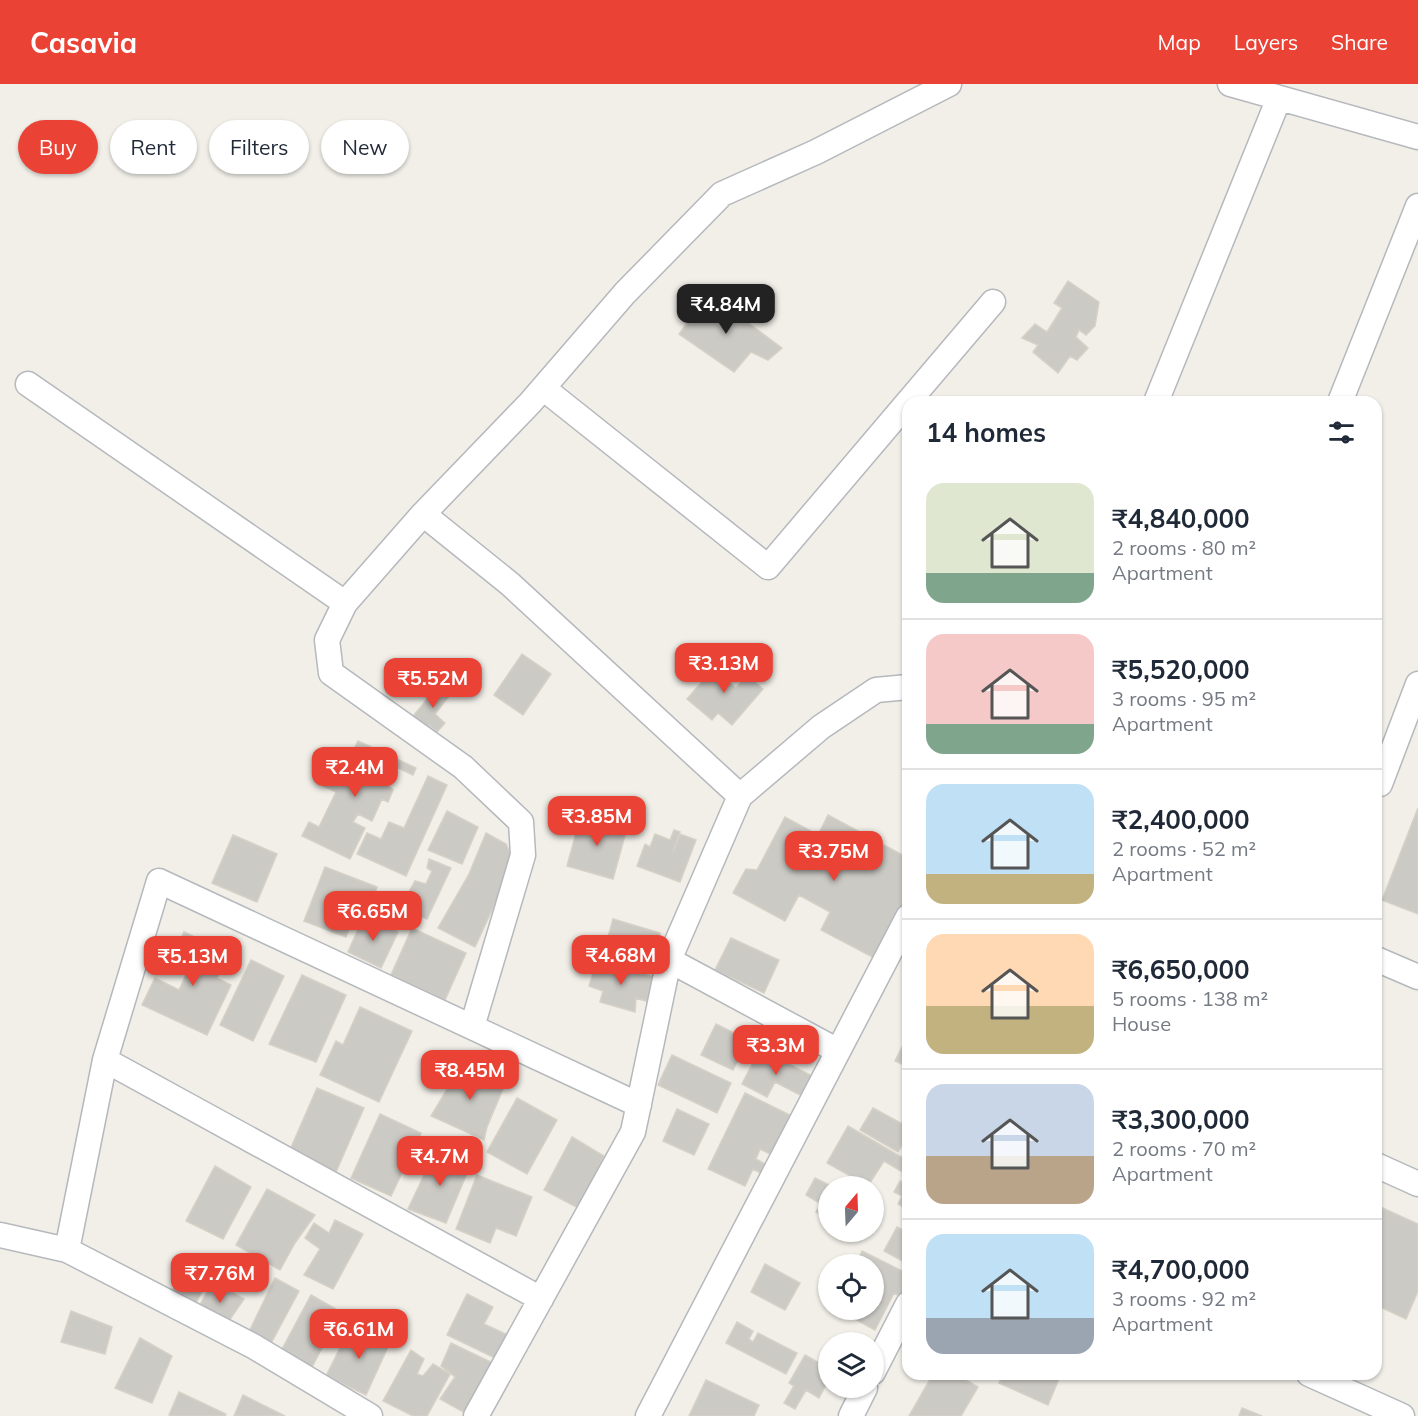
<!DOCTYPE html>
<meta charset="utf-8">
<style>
:root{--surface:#fff;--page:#f2f2f3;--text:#1f2937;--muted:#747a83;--line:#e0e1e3;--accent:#ea4335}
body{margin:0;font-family:Mulish,sans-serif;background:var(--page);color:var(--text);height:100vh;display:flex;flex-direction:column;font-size:22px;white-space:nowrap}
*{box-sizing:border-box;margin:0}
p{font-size:20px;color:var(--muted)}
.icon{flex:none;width:33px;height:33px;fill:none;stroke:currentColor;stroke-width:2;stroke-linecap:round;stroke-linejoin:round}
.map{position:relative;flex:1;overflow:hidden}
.drawer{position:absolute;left:902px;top:312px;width:480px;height:984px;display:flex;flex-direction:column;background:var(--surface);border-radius:18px;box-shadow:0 2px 4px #0004}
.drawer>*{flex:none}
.hud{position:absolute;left:18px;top:36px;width:570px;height:54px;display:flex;gap:12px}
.needle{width:39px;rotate:19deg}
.tools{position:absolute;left:818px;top:1092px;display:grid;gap:12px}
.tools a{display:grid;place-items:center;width:66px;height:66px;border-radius:50%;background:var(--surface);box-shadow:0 2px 4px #0004;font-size:30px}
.price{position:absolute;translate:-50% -51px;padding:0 14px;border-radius:12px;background:var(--accent);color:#fff;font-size:20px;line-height:39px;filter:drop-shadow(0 2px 3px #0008)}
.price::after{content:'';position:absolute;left:50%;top:36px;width:18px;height:14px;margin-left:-9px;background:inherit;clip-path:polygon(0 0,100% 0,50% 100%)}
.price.on{background:#222;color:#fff}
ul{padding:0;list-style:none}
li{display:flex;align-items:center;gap:18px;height:150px;padding:0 24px}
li+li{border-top:2px solid var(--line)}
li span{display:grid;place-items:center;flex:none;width:168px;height:120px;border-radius:18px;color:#555}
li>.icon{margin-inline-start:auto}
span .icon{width:72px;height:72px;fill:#fffc;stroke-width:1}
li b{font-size:26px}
h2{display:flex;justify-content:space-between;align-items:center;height:72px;padding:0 24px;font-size:26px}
.pill{padding:0 21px;border-radius:27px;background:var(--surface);box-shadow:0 2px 4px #0004;font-size:21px;line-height:54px}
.pill.on{background:var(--accent);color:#fff}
header{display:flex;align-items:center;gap:36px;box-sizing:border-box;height:84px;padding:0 30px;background:var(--accent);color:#fff}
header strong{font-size:28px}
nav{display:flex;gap:33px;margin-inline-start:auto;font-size:21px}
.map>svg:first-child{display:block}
</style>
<header>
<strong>Casavia</strong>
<nav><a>Map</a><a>Layers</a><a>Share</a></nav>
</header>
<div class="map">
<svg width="1418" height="1332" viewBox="0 0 1418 1332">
<rect width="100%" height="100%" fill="#f1efe8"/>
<path fill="#cccac5" stroke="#d6d1c6" stroke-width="1.5" d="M1068,197l31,21 -4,24 -9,9 -7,-5 -3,7 12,11 -11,12 -7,-4 -12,17 -25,-21 5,-7 -16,-7 13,-14 12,8 15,-24 -8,-5z
M709,210l73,54 -14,12 -17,-8 -17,20 -55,-38z
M522,570l29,20 -28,41 -29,-20z
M722,575l15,13 -9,10 8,6 11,-13 16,14 -31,36 -14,-12 -6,7 -25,-21z
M442,597l12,9 -19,24 10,9 -8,9 -8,-7 -5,6 -14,-11z
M358,657l58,27 -3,7 -17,-8 -8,18 5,5 -5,12 -6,-3 -10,22 -14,-7 -5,8 12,6 -15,31 -48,-23 7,-14 10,5 17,-35 -13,-6 10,-22 11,5z
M428,692l19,9 -41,91 -49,-22 10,-21 14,6 8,-17 15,6z
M1418,724v106l-36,-14z
M447,727l31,16 -16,37 -34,-14z
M581,731l46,13 -14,51 -46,-13z
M828,731l80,43v51l-28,52 -59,-31 9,-18 -31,-17 -14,26 -52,-28 13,-24 11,1 28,-53 33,18z
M674,746l6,2 -7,20 7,-18 16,6 -16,42 -43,-16 8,-22 5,3 5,-13 15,6z
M486,749l20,11 8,18 -39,85 -37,-19 31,-54z
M233,751l44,19 -20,48 -45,-19z
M429,775l22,9 -24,51 -27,-11 15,-27 11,3 6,-13 -5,-3z
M325,783l52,20 -8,21 -10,-4 -13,33 -42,-16z
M364,832l34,16 -17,36 -33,-16z
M613,835l47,14 -9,33 -47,-14z
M412,844l54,25 -21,47 -54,-25z
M184,848l45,21 -12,25 14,7 -24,50 -65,-30 13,-27 24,12 13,-28 -18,-8z
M731,854l48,22 -15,33 -49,-23z
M251,876l33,16 -31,65 -33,-16z
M597,876l59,18 -7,24 -13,-4 -1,14 -35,-10 3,-11 -14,-5z
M302,891l44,20 -30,67 -47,-18z
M360,923l52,24 -33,71 -59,-27 16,-34 7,4z
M716,940l32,16 -15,30 -32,-15z
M908,951v32l-13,-6z
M760,965l54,28 -10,20 -29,-15 -8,15 -25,-13z
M672,971l59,28 -14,30 -59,-28z
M464,977l41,23 -18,43 -3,13 -53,-24z
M317,1004l47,20 -28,64 -47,-20z
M745,1009l49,24 -20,39 -14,-7 -4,10 13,7 -5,9 -11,-6 -8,17 -37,-17z
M517,1014l40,22 -30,54 -40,-22z
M873,1024l35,19v8l-10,17 -38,-22z
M677,1025l32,15 -15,31 -31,-14z
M380,1030l41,19 -30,63 -40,-18z
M848,1042l60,35 -2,13 -22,-13 -16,25 -41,-23z
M572,1053l32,19 -24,53 -36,-19z
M436,1066l34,16 -24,57 -38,-14z
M215,1082l36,21 -28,52 -37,-18z
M477,1091l55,22 -16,39 -20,-8 -6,15 -34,-14z
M815,1094l16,8h-3v33l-12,-7 5,-8 -15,-9z
M900,1097l8,4v25l-10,-6 4,-8 -8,-4z
M267,1105l48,26 -20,28 -15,27 -44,-25z
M1376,1121l42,19v67l-12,28 -30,-14z
M335,1136l28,14 -30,55 -29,-14 16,-26 -15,-11 9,-15 15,10z
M897,1143l11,6v31l-24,-13z
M862,1167l46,23v15l-5,9 -9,-5 -19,37 -30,-16 3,-4h25v-46h-17z
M765,1180l35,19 -15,27 -34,-18z
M188,1181l21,12 -13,26 -24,-12z
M275,1194l24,13 -30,56 -22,-11z
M213,1198l31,17 -18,26 -30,-13z
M467,1210l26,13 -9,17 24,11 -11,24 -50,-24z
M311,1211l30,17 -30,57 -31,-16z
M71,1227l41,16 -7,27 -44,-12z
M737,1238l16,9 -4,8 4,3 5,-9 39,20 -11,21 -60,-31z
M373,1244l19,10 -26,57 -40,-19 23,-46 17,10z
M140,1254l32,18 -20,47 -37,-15z
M451,1259l44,21 -26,51 -29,-16 15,-22 -14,-11z
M411,1266l13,9 -7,15 6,2 10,-12 17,10 -23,42h-14l-30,-15z
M805,1271l23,13v13l-9,17 -13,-8 -11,19 -11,-6 10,-17 -5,-3z
M933,1290h23l22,13 -17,29h-52z
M1003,1290h58l-13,31 -49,-22z
M706,1296l53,25 -5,11h-65z
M179,1308l47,22 -1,2h-54l-2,-1z
M243,1311l42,21h-51z
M1242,1324l20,8h-23z"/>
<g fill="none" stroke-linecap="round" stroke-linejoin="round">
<g stroke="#b5b8bc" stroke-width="27">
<path id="minor" d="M1230,0l188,53
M28,300l317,219
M543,304l225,179 140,-165
M908,318l85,-100
M1156,318l123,-304
M1340,318l78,-196
M423,430l87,70 230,212
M1376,696l4,4 38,-100
M1376,875l42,18
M669,876l169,91
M472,943l51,-172 -2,-33 -58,-55 -132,-94 -4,-33 18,-37 78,-89 107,-111 95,-110 97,-99 94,-42 133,-68
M105,976l436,239
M1376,1081l42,19
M0,1151l67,15 186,96 117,70
M67,1166l38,-190 54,-179 480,224
M873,1288l35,-68
M1309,1290l93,42
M476,1332l157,-284 36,-172 71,-164 81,-69 55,-37 32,-3
M648,1332l260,-499
M851,1332l14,-28"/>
</g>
<use href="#minor" stroke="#fff" stroke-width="24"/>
</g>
</svg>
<div class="tools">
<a><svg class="needle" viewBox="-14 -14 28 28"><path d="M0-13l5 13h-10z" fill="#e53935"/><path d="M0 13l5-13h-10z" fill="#747a83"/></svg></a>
<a><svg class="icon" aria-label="locate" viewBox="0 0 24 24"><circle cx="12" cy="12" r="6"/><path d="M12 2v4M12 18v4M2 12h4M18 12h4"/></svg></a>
<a><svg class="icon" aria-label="layers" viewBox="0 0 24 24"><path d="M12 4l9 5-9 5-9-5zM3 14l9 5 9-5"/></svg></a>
</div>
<b class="price on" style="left:726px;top:251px">₹4.84M</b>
<b class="price" style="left:724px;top:610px">₹3.13M</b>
<b class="price" style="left:433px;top:625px">₹5.52M</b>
<b class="price" style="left:355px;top:714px">₹2.4M</b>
<b class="price" style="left:597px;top:763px">₹3.85M</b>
<b class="price" style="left:834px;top:798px">₹3.75M</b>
<b class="price" style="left:373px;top:858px">₹6.65M</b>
<b class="price" style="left:621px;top:902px">₹4.68M</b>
<b class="price" style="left:193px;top:903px">₹5.13M</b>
<b class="price" style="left:776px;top:992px">₹3.3M</b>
<b class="price" style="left:470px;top:1017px">₹8.45M</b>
<b class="price" style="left:440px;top:1103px">₹4.7M</b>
<b class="price" style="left:220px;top:1220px">₹7.76M</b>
<b class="price" style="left:359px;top:1276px">₹6.61M</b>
<div class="hud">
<a class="pill on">Buy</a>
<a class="pill">Rent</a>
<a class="pill">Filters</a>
<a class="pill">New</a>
</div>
<section class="drawer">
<h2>14 homes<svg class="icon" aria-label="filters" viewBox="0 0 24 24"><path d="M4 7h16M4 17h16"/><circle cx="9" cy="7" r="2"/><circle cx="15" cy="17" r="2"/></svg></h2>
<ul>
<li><span style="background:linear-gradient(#dfe7d0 75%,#7fa58c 0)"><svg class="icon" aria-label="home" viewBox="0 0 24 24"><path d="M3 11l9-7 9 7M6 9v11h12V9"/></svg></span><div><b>₹4,840,000</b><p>2 rooms · 80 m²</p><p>Apartment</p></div></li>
<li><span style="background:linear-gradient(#f6c9c9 75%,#7fa58c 0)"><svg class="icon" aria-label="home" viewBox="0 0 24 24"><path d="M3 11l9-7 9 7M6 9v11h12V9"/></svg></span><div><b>₹5,520,000</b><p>3 rooms · 95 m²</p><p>Apartment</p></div></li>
<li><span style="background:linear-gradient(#bfe0f5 75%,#c2b280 0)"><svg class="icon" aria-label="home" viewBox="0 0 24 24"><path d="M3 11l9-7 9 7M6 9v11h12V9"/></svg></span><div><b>₹2,400,000</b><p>2 rooms · 52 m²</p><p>Apartment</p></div></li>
<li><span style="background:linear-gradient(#ffd9b3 60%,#c2b280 0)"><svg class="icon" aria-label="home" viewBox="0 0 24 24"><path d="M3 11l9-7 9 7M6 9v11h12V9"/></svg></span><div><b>₹6,650,000</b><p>5 rooms · 138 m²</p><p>House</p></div></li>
<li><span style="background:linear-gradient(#c9d6e8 60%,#b9a48a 0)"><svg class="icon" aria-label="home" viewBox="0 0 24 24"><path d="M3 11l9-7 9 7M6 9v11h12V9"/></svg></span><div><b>₹3,300,000</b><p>2 rooms · 70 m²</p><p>Apartment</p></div></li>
<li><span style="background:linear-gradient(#bfe0f5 70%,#9aa5b1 0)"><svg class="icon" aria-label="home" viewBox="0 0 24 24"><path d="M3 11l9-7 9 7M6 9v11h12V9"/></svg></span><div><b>₹4,700,000</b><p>3 rooms · 92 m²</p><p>Apartment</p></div></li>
</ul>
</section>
</div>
